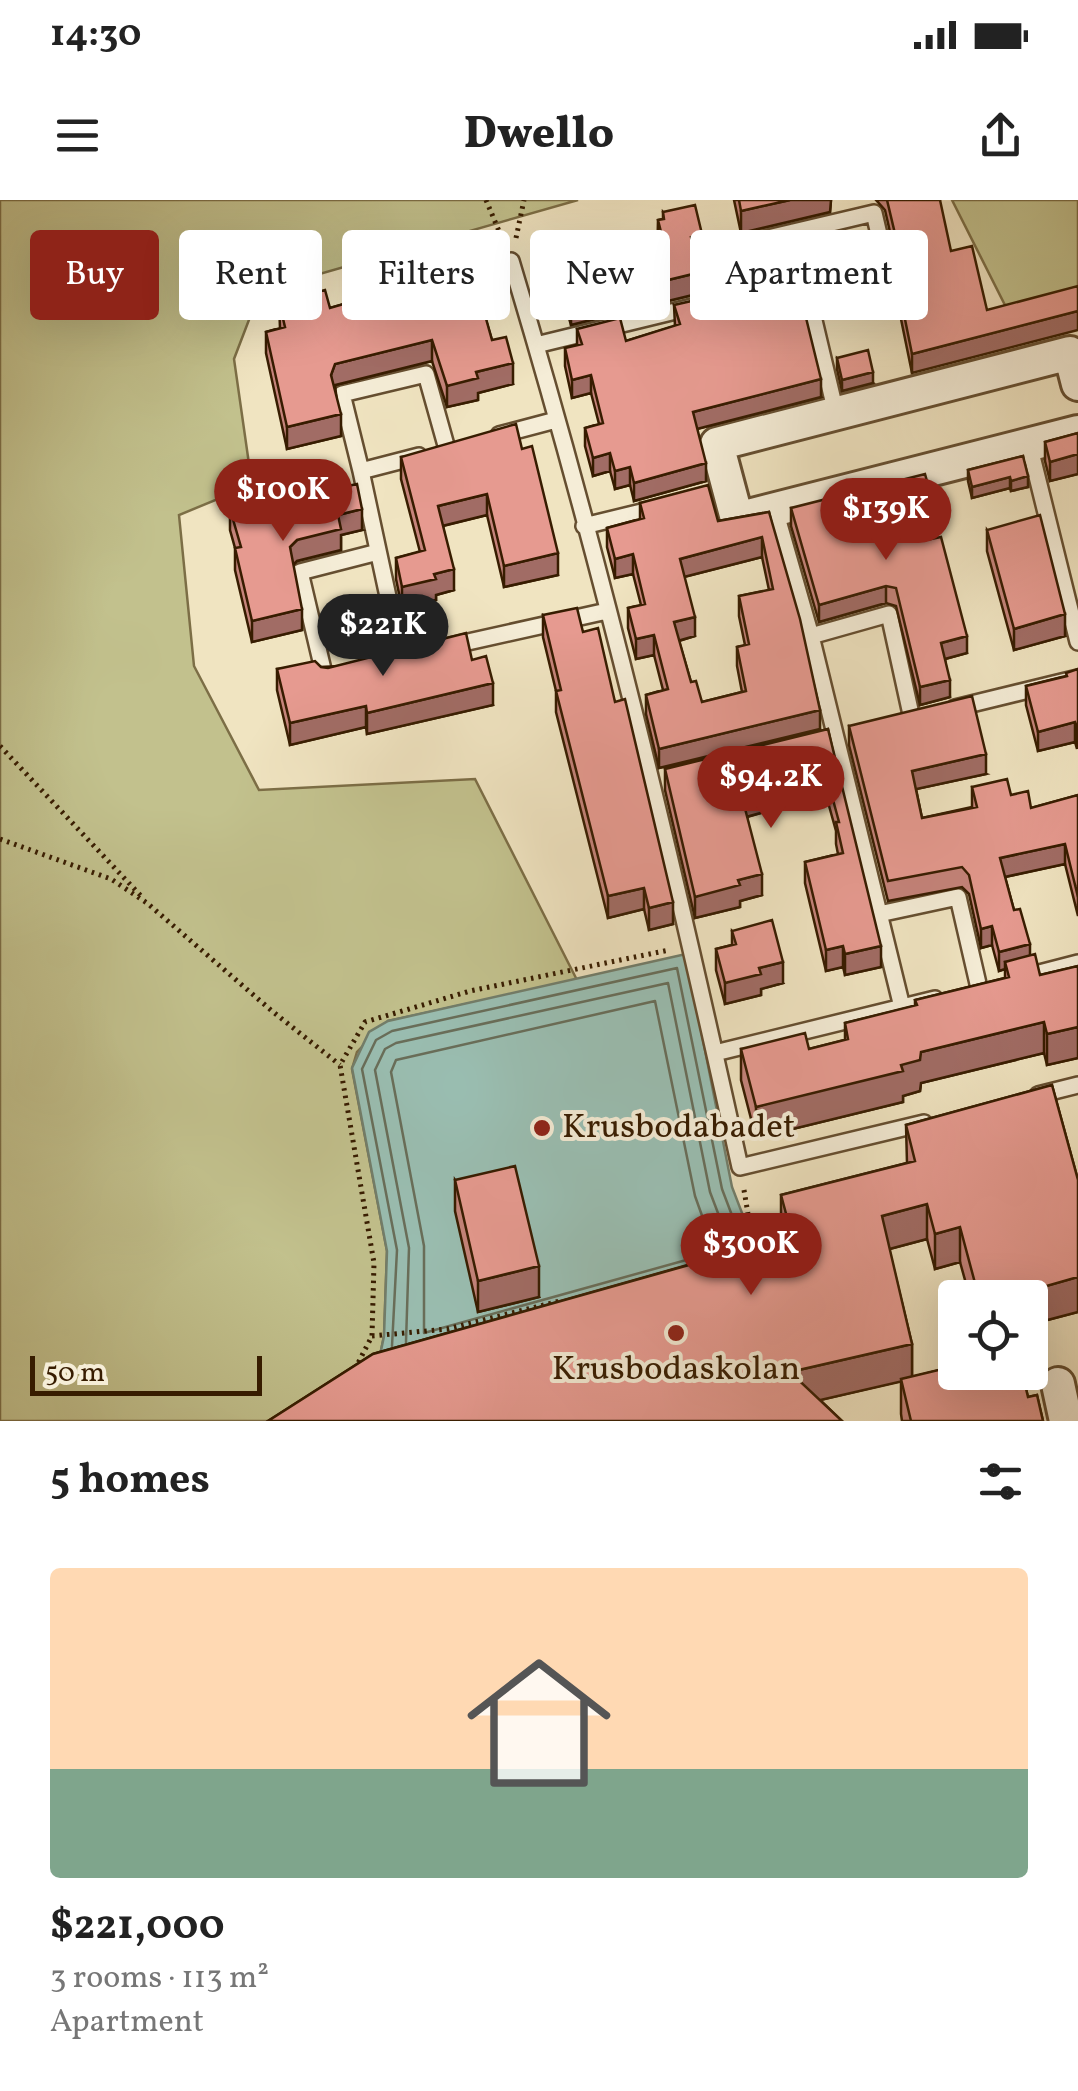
<!DOCTYPE html>
<meta charset="utf-8">
<style>
:root{--surface:#fff;--page:#f6f6f6;--text:#222;--muted:#767676;--accent:#8f2418}
body{margin:0;font-family:Vollkorn,serif;background:var(--page);color:var(--text);height:100vh;display:flex;flex-direction:column;font-size:38px;white-space:nowrap}
*{box-sizing:border-box;margin:0}
p{font-size:32px;color:var(--muted)}
.icon{flex:none;width:55px;height:55px;fill:none;stroke:currentColor;stroke-width:2;stroke-linecap:round;stroke-linejoin:round}
.map{position:relative;height:1221px;overflow:hidden}
.drawer{display:flex;flex-direction:column;background:var(--surface);flex:1}
.drawer>*{flex:none}
.guide{position:absolute;left:30px;top:30px;width:1020px;height:90px;display:flex;gap:20px}
.controls{position:absolute;left:938px;top:1080px;display:grid;gap:20px}
.controls a{display:grid;place-items:center;width:110px;height:110px;border-radius:10px;background:var(--surface);box-shadow:0 10px 40px #0002;font-size:50px}
.scale{position:absolute;left:30px;bottom:25px;width:232px;box-sizing:border-box;padding-left:10px;border:5px solid #371c00;border-top:0;font-size:28px;line-height:35px;white-space:nowrap;color:#371c00;-webkit-text-stroke:8px #f5edd7;paint-order:stroke}
.price{position:absolute;translate:-50% -85px;padding:0 22px;border-radius:35px;background:var(--accent);color:#fff;font-size:32px;line-height:65px;filter:drop-shadow(0 2px 5px #0008)}
.price::after{content:'';position:absolute;left:50%;top:60px;width:30px;height:22px;margin-left:-15px;background:inherit;clip-path:polygon(0 0,100% 0,50% 100%)}
.price.on{background:#222;color:#fff}
ul{padding:0;list-style:none}
li{display:grid;align-content:center;gap:20px;height:530px;padding:0 50px}
li span{display:grid;place-items:center;height:310px;border-radius:10px;color:#555}
li>.icon{margin-inline-start:auto}
span .icon{width:180px;height:180px;fill:#fffc;stroke-width:1}
li b{font-size:42px}
h2{display:flex;justify-content:space-between;align-items:center;height:120px;padding:0 50px;font-size:42px}
.chip{padding:0 35px;border-radius:10px;background:var(--surface);box-shadow:0 10px 40px #0002;font-size:35px;line-height:90px}
.chip.on{background:var(--accent);color:#fff}
.status{display:flex;justify-content:space-between;align-items:center;height:70px;padding:0 50px;background:var(--surface);direction:ltr}
.status svg{height:28px;fill:currentColor}
header{display:flex;justify-content:space-between;align-items:center;height:130px;padding:0 50px;background:var(--surface);font-size:45px;font-weight:800}
.map>svg:first-child{display:block}
</style>
<div class="status"><b>14:30</b><svg viewBox="0 0 49 12"><path d="M0 12V9h3v3zM5 12V6h3v6zM10 12V3h3v9zM15 12V0h3v12zM26 1h20v11H26zM47 4h2v5h-2z"/></svg></div>
<header><svg class="icon" aria-label="menu" viewBox="0 0 24 24"><path d="M4 6h16M4 12h16M4 18h16"/></svg>Dwello<svg class="icon" aria-label="share" viewBox="0 0 24 24"><path d="M12 15V3M7 8l5-5 5 5M5 13v7h14v-7"/></svg></header>
<div class="map">
<svg width="1078" height="1221" viewBox="0 0 1078 1221">
<rect width="100%" height="100%" fill="#f0e4c1"/>
<filter id="stains"><feTurbulence type="fractalNoise" baseFrequency=".002" numOctaves="4"/><feColorMatrix values="0 0 0 0 .2 0 0 0 0 .09 0 0 0 0 .02 0 0 0 .5 -.17"/></filter>
<radialGradient id="worn" r=".72"><stop offset=".6" stop-color="#630" stop-opacity="0"/><stop offset="1" stop-color="#630" stop-opacity=".3"/></radialGradient>
<path fill="#c2c18d" stroke="#7c6e46" stroke-width="2.5" d="M0,0h578l-318,91 -26,68 18,126 -73,30 15,151 65,124 216,-11 102,201 -189,41 -31,31 -5,17 35,182 -3,85 -11,53 -48,32h-325z
M952,0h126v102l-67,15z"/>
<path fill="#9abfb3" stroke="#727e6b" stroke-width="2.5" d="M686,754l46,233 35,91 -394,111 11,-53 3,-85 -35,-183 17,-36 19,-11z"/>
<g fill="none" stroke-linecap="round" stroke-linejoin="round">
<path stroke="#686e5a" stroke-width="2.5" d="M655,801l40,195 20,56 -291,81v-87l-33,-174 5,-12z
M406,1142l3,-94 -34,-178 10,-21 11,-6 272,-60 42,209 22,58
M392,1146l5,-96 -35,-181 14,-29 16,-9 285,-63 45,221 22,58"/>
<g stroke="#654e30" stroke-width="20">
<path id="lane" d="M793,32l43,181
M511,61c90,298 162,602 229,906l184,-44
M726,99l-13,-48 161,-38 11,47 -107,26
M536,145l156,-38
M499,235l57,-15
M1029,244l49,198
M361,271l-19,-77 84,-20 21,75
M775,310l36,126 91,371
M584,326l74,-18
M811,436l78,-22 23,105
M450,446l157,-35
M413,454l-12,3 -40,-186 58,-15
M331,476l-6,2 -25,-106 78,-20
M955,508l123,-30
M879,714l79,-17 21,91
M1020,778l58,-15
M715,853l220,-54
M1038,895l40,-10"/>
</g>
<g stroke="#654e30" stroke-width="38">
<path id="street" d="M1078,184l-8,-31 -353,91 20,75 341,-87
M1058,1184l8,37"/>
</g>
<path stroke="#371c00" stroke-width="5" stroke-dasharray="2.5 5" stroke-linecap="butt" d="M486,0l18,43
M516,38l8,-38
M0,546l142,151
M0,639l111,40 36,24 125,108 68,54
M744,990l6,36 25,20
M372,1136l75,-7 113,-28
M355,1169l17,-33 2,-73 -34,-198 25,-43 105,-31 199,-41"/>
<use href="#lane" stroke="#f5edd7" stroke-width="15"/>
<use href="#street" stroke="#f5edd7" stroke-width="32"/>
</g>
<path fill="#c6847c" stroke="#371c00" stroke-width="2.5" fill-rule="evenodd" d="M734,0h97l-1,12 -89,21z
M876,0h64l-28,173 -21,-103v-20l2,-5 -8,-35z
M663,12l39,43 -5,2 4,36 -33,8 -11,-38 1,-43 5,-1z
M542,51l73,63 -44,11 -10,-34 -13,3 -6,-22z
M425,55l74,43 -18,5 11,37 21,44 -35,9v7l-31,7 -15,-46 -97,24 6,51 -54,13 -21,-96v-21l14,-4 -1,-26 51,6 96,-27z
M674,105l147,92 -124,32 9,52 -72,20 -4,-16 -15,4 -5,-18 -17,5 -8,-30v-18l14,-4 -8,-31 -19,5 -7,-32v-18l12,-3v-16l49,12 49,-15z
M837,158l36,25 -31,8 -5,-22z
M1078,233v41l-28,7 -5,-20v-19z
M522,249l36,126 -54,12 -17,-72 -44,11 11,64 -18,5v5l-34,8 -6,-29v-21l24,-6 -19,-73v-22z
M1023,256l5,31 -17,4 -1,-3 -38,10 -4,-17v-11z
M278,301l84,29 -21,5v15l-44,11 -4,4 9,65 -50,12 -17,-72v-22l-5,-18v-21z
M640,303l78,18 51,-9 51,217 -161,39 -13,-54v-19l17,-5 -9,-35 -18,4 -8,-31v-20l13,-3 -8,-31 -18,4 -8,-31v-19l33,-9zM762,357l7,33 -30,6v20l6,29 -8,2v19l5,26 -40,10 -11,-20 -12,-41 16,-5 -11,-59z
M791,308l139,1 -11,3 7,28 41,113 -22,6 5,38 -30,8 -24,-99 -10,-3 -67,19 -28,-96z
M987,330l78,106 -51,14 -27,-99z
M543,415l40,17 32,70 58,222 -24,6 -5,-21 -36,9 -52,-206v-21l-13,-54z
M472,460l21,45 -126,29 -1,-7 -76,18 -13,-55v-21z
M1078,469l-1,80 -2,-7 -37,9 -12,-46v-19l40,-10z
M849,526l137,48 -70,15 6,29 50,-11v-20l39,8 20,13 47,-13v121l-13,-52 -60,13 9,33 16,46 10,19 38,-9v92l-31,7 -3,-12 -123,30 -1,8 -17,5v6l-147,36 -15,-58v-31h68l36,-9v-17l70,-17v-6l90,-22v-9l-6,2 -7,-26 -11,3 -12,-54 -7,-7 -74,14 -39,-156z
M828,529l53,238 -36,8 -2,-8 -17,4 -21,-88v-21l33,-8 -2,-10v-13l-10,-36 -79,22 15,78 -22,6v6l-45,11 -30,-128v-21z
M732,731l51,52 -22,6v6l-36,9 -9,-34v-21l16,-4z
M1052,885l26,95v132l-42,11v18l-6,2v-45h-60l-10,-36 -25,7 -8,-30 -38,10 23,95v33l43,-11v6h67l6,25 9,-2 6,26h-141l-1,-7v-33l-81,19 22,21h-574l105,-67 410,-116 -2,-8v-35l126,-32 -1,-38z
M455,980l84,117 -61,15 -23,-101z"/>
<path fill="#a16c65" stroke="#371c00" stroke-width="2.5" d="M790,0h41l-1,12 -89,21v-22z
M702,34v21l-11,3v-21z
M561,70v21l-13,3v-21z
M701,72v21l-33,8v-21z
M499,77v21l-23,6v-21z
M615,93v21l-44,11v-21z
M1078,111v19l-166,43v-19z
M432,140v21l-97,24 -4,12v-22l4,-11z
M513,163v21l-35,9v7l-31,7v-21l29,-14z
M873,172v11l-31,8v-11z
M591,175v18l-19,5v-18z
M821,179v18l-128,33v-18z
M341,214v22l-54,13v-22z
M610,253v18l-17,5v-18z
M1078,254v20l-28,7v-19z
M706,263v18l-72,20v-18z
M630,267v18l-15,4v-18z
M1028,276v11l-17,4v-10z
M1010,277v11l-38,10v-11z
M930,292v17l-15,4v-18z
M487,294v21l-49,12v-21z
M362,309v21l-21,5v15l-44,11 -7,7v-21l7,-7 41,-25z
M762,337v20l-82,21v-19z
M558,353v22l-54,12v-21z
M633,354v20l-18,4v-19z
M454,369v21l-18,5v5l-34,8v-21l32,-13z
M886,386v17l-67,19v-17z
M302,409v21l-50,12v-21z
M1065,414v22l-51,14v-21z
M695,417v19l-21,6v-20z
M654,435v20l-18,4v-20z
M967,436v17l-26,7v-17z
M950,480v17l-30,8v-18z
M493,483v22l-126,29v-21z
M366,506v21l-76,18v-22z
M820,510v19l-161,39v-19z
M1075,522v20l-37,9v-19z
M986,554v20l-74,16v-19z
M826,574v21l-84,23v-21z
M1065,644v20l-65,14v-20z
M762,674v21l-22,6v6l-45,11v-21l43,-17z
M644,688v21l-36,9v-22z
M673,702v22l-24,6v-22z
M992,726v19l-11,3v-19z
M1030,744v19l-25,-1v7l-6,2v-19z
M843,746v21l-17,4v-21z
M881,746v21l-36,8v-21z
M783,762v21l-22,6v6l-36,9v-21l34,-15z
M1044,822v31l-123,30 -1,8 -17,5v6l-147,36v-31l145,-42 20,-13z
M1078,827v31l-31,7v-31z
M927,1004v35l-45,12v-35z
M960,1027v35l-25,7v-35z
M539,1066v31l-61,15v-31z
M1078,1077v35l-42,11v18l-6,2 2,-53z
M912,1144v35l-122,28v-35z"/>
<path fill="#e69a90" stroke="#371c00" stroke-width="2.5" fill-rule="evenodd" d="M739,0h51l-49,11z
M887,0h53l11,51 21,-5 15,64 91,-24v25l-166,43 -21,-104 5,-12z
M695,5l7,29 -11,3 10,35 -33,8 -11,-39 6,-1 -5,-20 6,-1 -1,-7z
M596,36l6,20 4,-1 9,38 -44,11 -10,-34 -13,3 -6,-22z
M490,40l9,37 -23,6 16,57 14,-3 7,26 -37,9 2,6 -31,8 -15,-46 -97,24 -4,11 10,39 -54,13 -21,-95 19,-5 -6,-25 46,-12 5,18 100,-29 -5,-24z
M796,77l25,102 -128,33 13,51 -72,20 -4,-16 -15,4 -5,-18 -17,5 -8,-30 18,-5 -12,-48 -19,5 -7,-32 17,-4 -5,-15 43,-11 6,23 54,-17 -6,-19z
M868,150l5,22 -31,8 -5,-22z
M516,224l6,25 10,-3 26,107 -54,13 -17,-72 -49,12 16,63 -20,5 2,5 -34,8 -6,-29 29,-8 -24,-93z
M1078,233v21l-28,8 -5,-20z
M1023,256l5,20 -17,5 -1,-4 -38,10 -4,-17z
M925,274l5,18 -15,3 11,45 15,-3 26,99 -26,7 9,37 -30,7 -24,-99 -10,-2 -67,19 -28,-97z
M357,284l5,25 -24,6 3,14 -44,11 -7,7 12,62 -50,12 -17,-73 6,-1 -11,-38 46,-13 2,5z
M708,285l10,36 51,-9 31,107 20,91 -161,39 -13,-54 22,-6 -14,-54 -18,4 -8,-31 17,-4 -12,-50 -18,5 -8,-31 37,-10 -4,-15zM762,337l11,52 -34,7 10,48 -12,3 9,44 -44,11 -6,-21 -5,1 -17,-60 21,-5 -15,-58z
M1040,315l25,99 -51,15 -27,-99z
M577,408l6,24 15,-4 17,74 10,-3 48,203 -24,6 -5,-20 -36,8 -52,-205 5,-1 -18,-75z
M466,433l6,27 14,-4 7,27 -126,30 -1,-7 -76,17 -13,-54 38,-8 6,6 7,1z
M1078,469v60h-1l-2,-7 -37,10 -12,-46 41,-10 -1,-3z
M972,496l14,58 -74,17 10,47 55,-11 -5,-20 35,-8 4,16 17,-4 3,17 47,-13v102l-13,-53 -65,14 14,52 6,-1 10,35 -31,8 -7,-26 -11,3 -12,-54 -7,-8 -74,14 -39,-155z
M828,529l53,217 -36,8 -2,-8 -17,4 -21,-88 38,-9 -7,-31h3l-13,-48 -84,23 20,77 -24,6 2,5 -45,12 -30,-128z
M772,720l11,42 -24,6 2,6 -36,9 -9,-34 20,-5 -4,-13z
M1035,754l5,21 38,-9v61l-31,7 -3,-12 -123,30 -1,8 -19,5 2,6 -147,36 -15,-58 64,-16 4,16 39,-10 -3,-16 72,-18 -2,-5 94,-23 -4,-15z
M1052,885l26,95v97l-46,13 4,16 -6,2v-10h-51l-19,-71 -25,7 -8,-30 -45,12 30,128 -122,28 52,49h-574l105,-67 419,-118 -11,-41 134,-34 -9,-36z
M515,966l24,100 -61,15 -23,-101z
M955,1166v6h67l6,25 9,-2 6,26h-132l-10,-42z"/>
<g fill="#8f2418" stroke="#f5edd7" stroke-width="4">
<circle cx="542" cy="928" r="10"/>
<circle cx="676" cy="1133" r="10"/>
</g>
<g text-anchor="middle" dominant-baseline="central" stroke-width="8" stroke-linejoin="round" paint-order="stroke">
<g font-size="35" fill="#371c00" stroke="#f5edd7" text-anchor="start">
<text x="562" y="928">Krusbodabadet</text>
<text x="676" y="1170" text-anchor="middle">Krusbodaskolan</text>
</g>
</g>
<rect width="100%" height="100%" filter="url(#stains)"/>
<rect width="100%" height="100%" fill="url(#worn)"/>
</svg>
<div class="controls">
<a><svg class="icon" aria-label="locate" viewBox="0 0 24 24"><circle cx="12" cy="12" r="6"/><path d="M12 2v4M12 18v4M2 12h4M18 12h4"/></svg></a>
</div>
<div class="scale">50 m</div>
<b class="price" style="left:283px;top:344px">$100K</b>
<b class="price" style="left:886px;top:363px">$139K</b>
<b class="price on" style="left:383px;top:479px">$221K</b>
<b class="price" style="left:771px;top:631px">$94.2K</b>
<b class="price" style="left:751px;top:1098px">$300K</b>
<div class="guide">
<a class="chip on">Buy</a>
<a class="chip">Rent</a>
<a class="chip">Filters</a>
<a class="chip">New</a>
<a class="chip">Apartment</a>
</div>
</div>
<section class="drawer">
<h2>5 homes<svg class="icon" aria-label="filters" viewBox="0 0 24 24"><path d="M4 7h16M4 17h16"/><circle cx="9" cy="7" r="2"/><circle cx="15" cy="17" r="2"/></svg></h2>
<ul>
<li><span style="background:linear-gradient(#ffd9b3 65%,#7fa58c 0)"><svg class="icon" aria-label="home" viewBox="0 0 24 24"><path d="M3 11l9-7 9 7M6 9v11h12V9"/></svg></span><div><b>$221,000</b><p>3 rooms · 113 m²</p><p>Apartment</p></div></li>
</ul>
</section>
